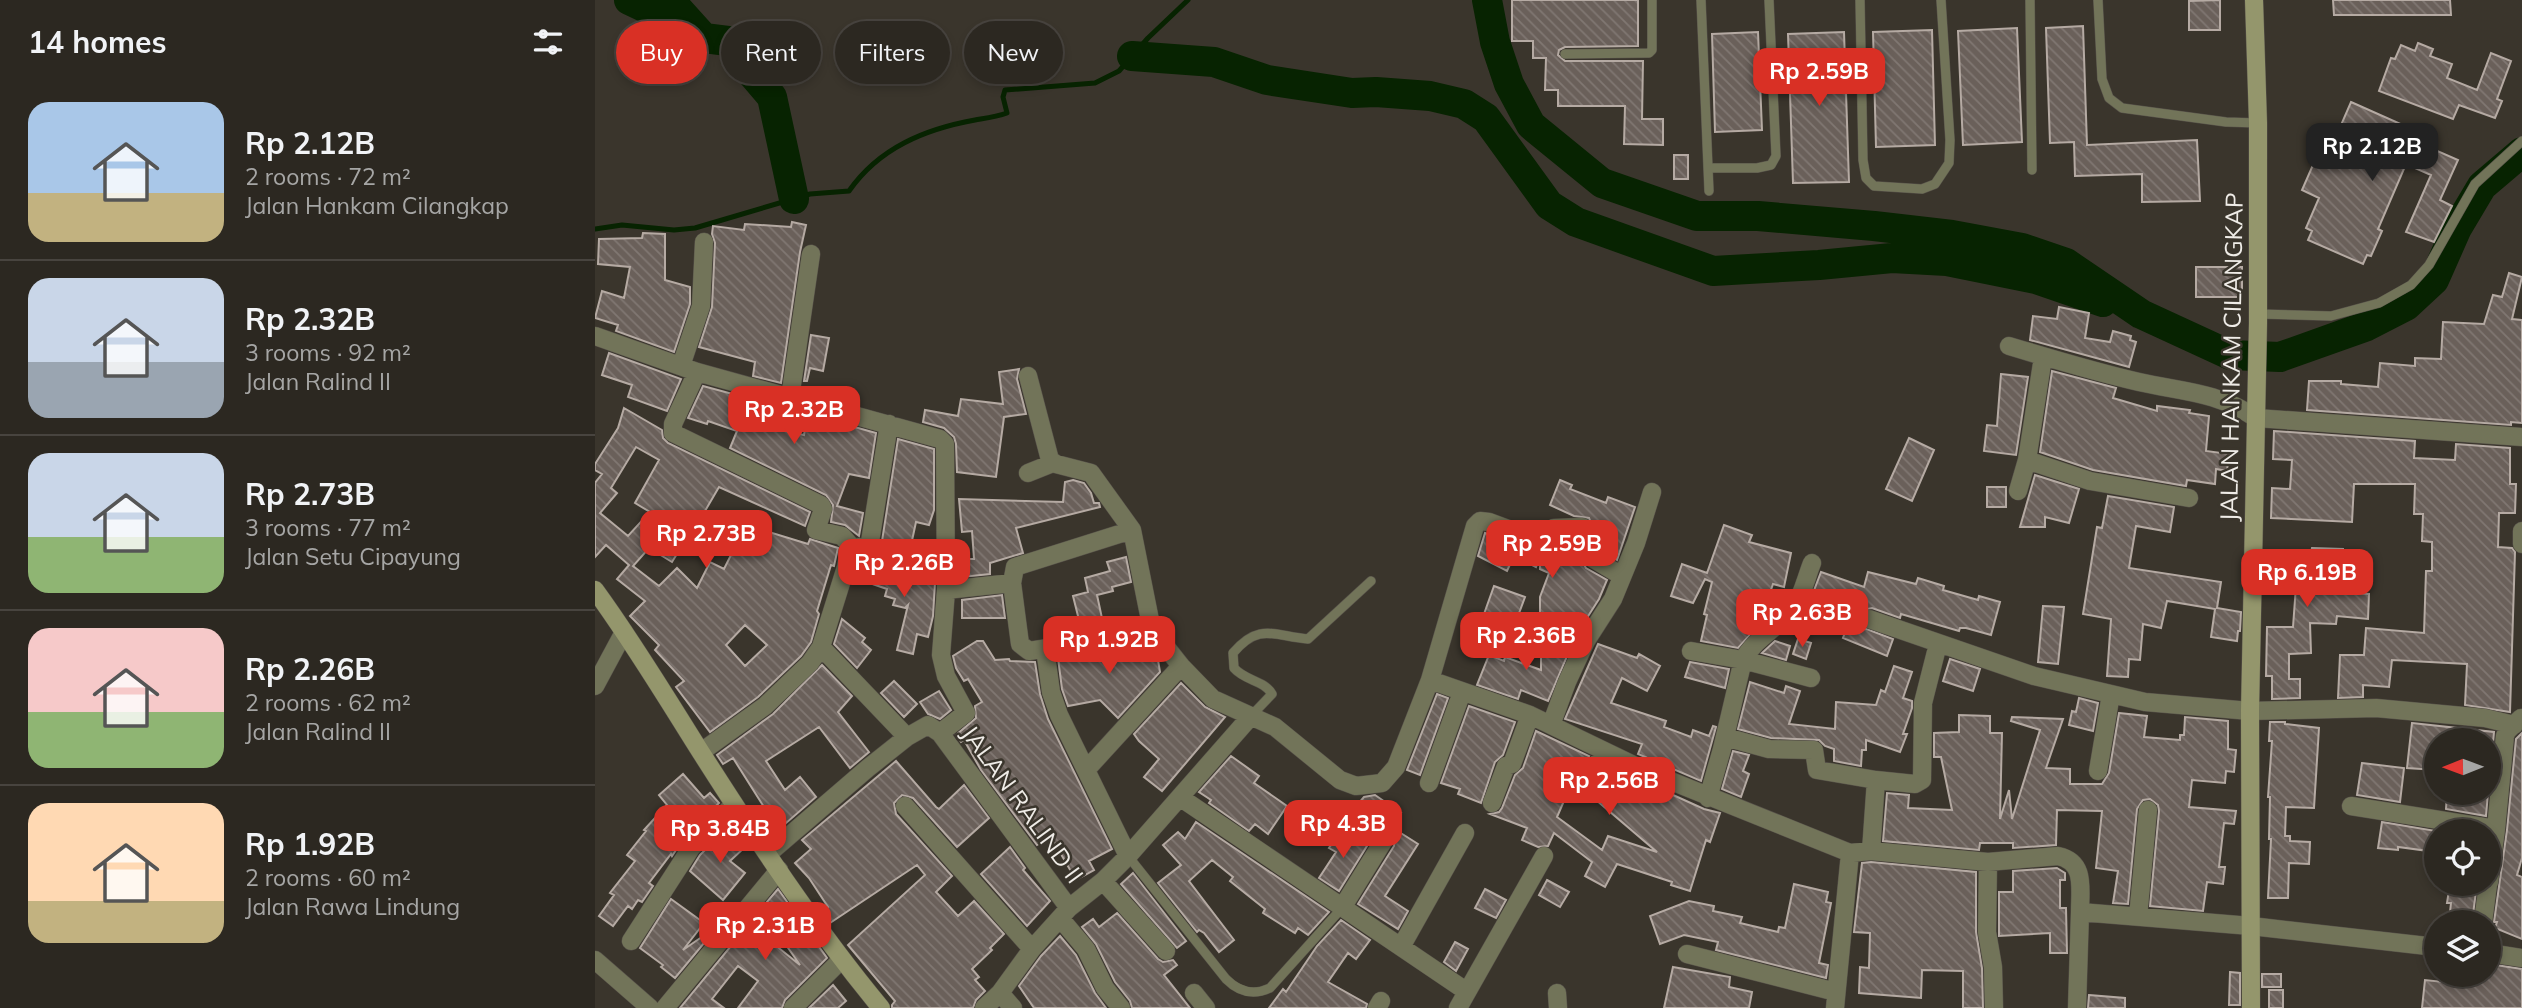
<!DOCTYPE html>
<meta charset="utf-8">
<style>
:root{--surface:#2c2821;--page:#34302a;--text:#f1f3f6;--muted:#a6a6a5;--line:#48443f;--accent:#d93025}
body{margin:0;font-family:Mulish,sans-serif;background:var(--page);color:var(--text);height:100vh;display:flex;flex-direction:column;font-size:26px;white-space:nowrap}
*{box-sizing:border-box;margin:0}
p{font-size:23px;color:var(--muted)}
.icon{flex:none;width:38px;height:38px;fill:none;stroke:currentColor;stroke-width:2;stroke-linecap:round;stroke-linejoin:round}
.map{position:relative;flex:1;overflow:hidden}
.sheet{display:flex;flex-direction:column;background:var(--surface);width:595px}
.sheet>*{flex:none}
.top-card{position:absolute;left:21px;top:21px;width:665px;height:63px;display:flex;gap:14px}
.needle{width:46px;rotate:269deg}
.tools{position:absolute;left:1829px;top:728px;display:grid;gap:14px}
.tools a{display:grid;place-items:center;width:77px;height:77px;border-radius:50%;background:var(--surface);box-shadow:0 4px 10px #0003,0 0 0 2px var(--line);font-size:35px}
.price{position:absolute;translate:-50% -60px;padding:0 16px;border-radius:14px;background:var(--accent);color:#fff;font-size:23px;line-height:46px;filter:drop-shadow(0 2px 4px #0008)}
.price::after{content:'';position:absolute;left:50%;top:42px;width:21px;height:16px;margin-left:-10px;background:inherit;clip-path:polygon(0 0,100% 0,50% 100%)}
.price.current{background:#222;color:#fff}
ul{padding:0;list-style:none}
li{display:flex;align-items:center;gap:21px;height:175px;padding:0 28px}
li+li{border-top:2px solid var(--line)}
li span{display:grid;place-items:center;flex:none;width:196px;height:140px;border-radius:21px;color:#555}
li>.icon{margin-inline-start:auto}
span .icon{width:84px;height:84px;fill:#fffc;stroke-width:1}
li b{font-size:30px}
h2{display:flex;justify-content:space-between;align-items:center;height:84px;padding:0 28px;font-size:30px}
.pill{padding:0 24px;border-radius:32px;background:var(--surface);box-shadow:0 4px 10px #0003,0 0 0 2px var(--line);font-size:24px;line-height:63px}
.pill.current{background:var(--accent);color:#fff}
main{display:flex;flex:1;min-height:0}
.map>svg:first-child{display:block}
</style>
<main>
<section class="sheet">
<h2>14 homes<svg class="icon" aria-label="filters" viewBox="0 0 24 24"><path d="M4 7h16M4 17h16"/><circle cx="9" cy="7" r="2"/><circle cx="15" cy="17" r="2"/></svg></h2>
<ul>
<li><span style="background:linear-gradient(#a9c7e8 65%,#c2b280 0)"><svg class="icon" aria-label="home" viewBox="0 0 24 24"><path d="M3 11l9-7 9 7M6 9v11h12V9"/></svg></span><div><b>Rp 2.12B</b><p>2 rooms · 72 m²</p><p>Jalan Hankam Cilangkap</p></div></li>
<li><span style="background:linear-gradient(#c9d6e8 60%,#9aa5b1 0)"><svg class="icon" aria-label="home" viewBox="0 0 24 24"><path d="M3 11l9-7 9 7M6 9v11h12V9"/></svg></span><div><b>Rp 2.32B</b><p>3 rooms · 92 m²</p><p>Jalan Ralind II</p></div></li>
<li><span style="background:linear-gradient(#c9d6e8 60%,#8fb573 0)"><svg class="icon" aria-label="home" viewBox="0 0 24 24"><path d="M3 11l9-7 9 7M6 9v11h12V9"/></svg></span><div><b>Rp 2.73B</b><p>3 rooms · 77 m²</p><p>Jalan Setu Cipayung</p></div></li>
<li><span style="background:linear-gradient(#f6c9c9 60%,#8fb573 0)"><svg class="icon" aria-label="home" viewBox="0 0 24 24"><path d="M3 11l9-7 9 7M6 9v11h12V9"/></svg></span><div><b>Rp 2.26B</b><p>2 rooms · 62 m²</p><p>Jalan Ralind II</p></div></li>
<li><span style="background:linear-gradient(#ffd9b3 70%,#c2b280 0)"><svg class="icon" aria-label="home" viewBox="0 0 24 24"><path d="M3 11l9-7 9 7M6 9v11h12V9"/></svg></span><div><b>Rp 1.92B</b><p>2 rooms · 60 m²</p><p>Jalan Rawa Lindung</p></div></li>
</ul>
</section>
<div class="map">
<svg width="1927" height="1008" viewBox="0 0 1927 1008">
<defs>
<pattern id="building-back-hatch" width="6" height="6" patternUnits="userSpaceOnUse" patternTransform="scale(1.75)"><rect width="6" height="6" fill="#6a605a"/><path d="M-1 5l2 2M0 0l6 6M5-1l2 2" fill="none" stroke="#807772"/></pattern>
</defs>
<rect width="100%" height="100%" fill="#3a352c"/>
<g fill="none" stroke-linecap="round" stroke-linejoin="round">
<path stroke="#072301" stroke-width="5" d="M0,229l27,-4 52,5 21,-2 115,-34 39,-3c30,-43 76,-62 126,-71 12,-2 21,-3 32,-7l-4,-16 2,-7 90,-7 24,-12 29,-33 40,-38"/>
<path stroke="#072301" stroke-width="30" d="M34,0l19,9 20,-3 8,1 28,31 24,3 21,29 23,27 22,102
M892,0l8,42 14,42 22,41 71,58 95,33h61l116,10 78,9 70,13 44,15 75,51 89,41 50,2 87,-31 39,-20 28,-26 23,-52 25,-42 40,-34
M537,56l82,6 53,18 85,13 24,-1 54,4 34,8 22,14 63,87 27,17 137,49 106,-6 73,-7 55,3 89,18 67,23"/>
</g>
<path fill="url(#building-back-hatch)" stroke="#b5aaa3" stroke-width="2" fill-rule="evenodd" d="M917,0h126v46l-73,1 -6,3 -1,5 7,6h78l-1,58h21v26l-39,-1 1,-38h-67v-16h-13l1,-32h-13v-17h-21z
M1625,0v30h-31v-29z
M1738,0h117l1,15h-117z
M1488,26l4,119 110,-5 3,61 -58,1v-28l-67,2 -1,-34 -24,1 -4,-115z
M1422,28l5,114 -59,3 -5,-114z
M1337,30l3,115 -59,2 -3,-115z
M1163,32l4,98 -47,2 -3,-98z
M1249,32l5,150 -56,1 -5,-149z
M1823,43l15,6 -3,7 22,8 -5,14 30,12 14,-37 20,8 -14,38 5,2 -7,17 -36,-13 -6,14 -74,-28 12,-33 4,1 6,-14 14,6z
M1756,102l81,36 -4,9 30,13 -18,40 12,6 -18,36 -28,-10 25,-57 -25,-11 -28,65 4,2 -11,25 -4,-1 -4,9 -55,-24 4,-9 -6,-3 13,-30 -17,-8 21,-48 9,4z
M1079,155h14v24h-14z
M197,222l14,3 -6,27 -19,131 -28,-7 2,-14 -56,-15 13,-40 3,-64 -3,-9 1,-8 31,4 1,-6 46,3z
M48,233l22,1v46l25,7v17l-16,48 -58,-21 2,-6 -23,-7 7,-27 22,7 6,-31 -32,-3 1,-25 43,-1z
M1601,267h46v30h-46z
M1914,273l13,4 -10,42 10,1v103l-11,-1v3l-204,-15 2,-29h32v3l37,3 2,-24 35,3v-8l26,1 2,-37 41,2 9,-29 9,2z
M1464,307l30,6 -4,25 25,4 3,-11 18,5 -1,4 6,2 -7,25 -99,-27 3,-24 24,3z
M216,335l18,3 -6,33 -13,-3 -3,13h-3z
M14,353l72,26 -14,32 -39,-14 4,-12 -30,-10z
M424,369l-2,10 9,35 -22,3 -8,60 -39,-5 -1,-28 -2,-7 -10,-9 -21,-6 2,-12 33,6 3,-17 42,5 -4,-32z
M1457,371l64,17 -3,10 44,13v-5l33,4 -1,3 20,3 -3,35 23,3 -2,17 -11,-2 -1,15 -28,-4 -1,6 -93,-16 -53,-18z
M1406,374l27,3 -12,78 -32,-4 3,-26 10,1z
M108,386l74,20 -6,22 33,7 4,-21 68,19 -7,45 -20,-4 -12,32 26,7 -4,23 -14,-11 -14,-3 2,-17 -7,-10 -96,-47 7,-17 -29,-10 -1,3 -19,-6z
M29,408l38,22 1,8 5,5 142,69 -5,14 -86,-39 -14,24 35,11 -1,4 28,14 2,-8 39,12 2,-5 28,9 -4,18 -3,-1 -14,46 2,3 -8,28 -10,14 -43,41 -48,35 -34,-45 8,-6 -29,-31 4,-5 -29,-29 15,-15 -28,-22 12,-14 -23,-20 -11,12v-74l7,-9 -7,-4v-6l23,-36zM41,447l23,13 -24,43 15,9 -22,24 -28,-23 17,-20 -6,-5zM97,530l11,4 1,-4 34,11 -14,28 -14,-7 -13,26 -20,-20 -18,18 -26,-20 16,-18 23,14zM150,625l22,20 -22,21 -19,-21z
M1679,431l141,10 -1,17 41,2 1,-16 54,4v36h6l-1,29h-16l-1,34 14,1 3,4 -5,160 -45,-7 2,-41 -75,-4 -3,27 -26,-2v12l-25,1 2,-43h24l2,-27 58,5 2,-62h6v-29l-10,-1 1,-27h-9l1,-30h-61l-2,38 -81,-4 1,-30 18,1 2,-29 -19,-1z
M1314,438l25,12 -22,51 -26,-12z
M303,439l36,10v61l-5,15 -13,-3 -6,28 -28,-9z
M1440,475l44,14 -10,34 -24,-6v10h-25z
M478,480l11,3 7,10 3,10h5l1,4 -84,21 7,25 -33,10v11l-28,3v-18h12l-2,-28 -10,1 -3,-33 104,3 2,-20z
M965,480l12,5 -2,4 36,14 2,-6 27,10 -18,53 -15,-10 -13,-32 -15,-2 -24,-11z
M1392,487h19v20h-19z
M1513,496l66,11 -4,25 -34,-6 -7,42 92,14 -4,26 24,4 -1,19h-2l-1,10 -26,-4 4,-28 -48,-8 -6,27 -18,-4 -3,36 -11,-1 -1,18 -21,-1 4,-57 -28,-5 14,-87 5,1z
M1129,525l28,10 -3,7 42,11 -7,34 -11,-3 -14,41 -21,23 -37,-7 6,-26 -3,-1 8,-32 -7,-3 -12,24 -22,-7 11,-32 25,9z
M890,533l60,22h7l6,-4 21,10 1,-3 6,10 21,12 -8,19 -14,22 -14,5 -31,-12v-17l9,-24 -9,-4v-12l-4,10 -22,-11 -7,15 -29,-15z
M1717,548l31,1 -3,43 29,2 -1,25 -31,-3 -1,8 -26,-1 1,30 -22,1v25h11v19l-28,1v-23h-6l1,-49h26l3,-41 -26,-2 2,-33 39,2z
M531,557l5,25 -19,5 1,4 -16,4 6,28 -22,5 -8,-32 15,-4 -3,-14 25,-7 -3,-9z
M264,559l29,7 47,17 -2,33 -5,21 -11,-3 -4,20 -16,-4 11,-45 -3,3 -12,-3 2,-6 -10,-3 2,-7 -32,-11z
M1226,572l43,15 4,-15 48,12 2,-6 26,8 -1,4 35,10 1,-4 21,6 -9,33 -25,-7h-6l-1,3 -58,-17 -1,4 -28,-10 -10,2 -4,10 3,7 32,12 -6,17 -44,-18 5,-14 -41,-15z
M899,586l31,11 -10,27 -31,-10z
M407,595l3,23h-43v-18z
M1448,606l21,1 -6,57 -20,-2z
M247,619l23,19 -3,4 9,8 -14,18 -23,-24z
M946,637h8l22,10 -23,54 -27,-11 -3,9 -41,-14 12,-30 15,6 1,-4 36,13z
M1203,639l13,4 -5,16 -13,-5z
M382,641h6l12,19 14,-1 1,2 25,1 5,32 8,25 64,130 -23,12 5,9 -18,10 -25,-43 -14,8 -56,-75 -17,-30 -3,2 -5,-7 20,-17 -1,-12 7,-4 -14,-23 -4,2 -8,-13 -3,-12z
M1180,641l15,5 -4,14 -24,-7z
M555,643l7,11 3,18 -42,46 -18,-18 -32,6 -6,-17 -4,-31z
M1003,644l39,14 2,-4 21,12 -13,25 -25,-13 -11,25 55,18 -2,6 27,10 2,-7 16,6 4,-10 3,1 -15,54 -63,-27 4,-10 -77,-25z
M1355,659l30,10 -7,22 -30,-10z
M1095,662l39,7 -4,19 -40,-11z
M227,665l30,31 -14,16 31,40 -19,16 -31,-41 -53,34 19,29 15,-13 16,20 -31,27 -5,-5 -6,5 -12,-15 2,-2 -31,-49 -10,6 -6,-9 56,-41z
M1299,666l18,6 -9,26 9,3v7l-9,26h4l-7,18 -34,-12v10h-4l-1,16 -27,-5v-12l-9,-3 -6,-6 -48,-2 -33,-9 12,-47 34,11 2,-7 14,5 -11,33 46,5 1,-27 40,3 5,-15 4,2z
M299,681l23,23 -13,13 -23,-24z
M586,683l24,24 20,10 -63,74 -18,-14 15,-18 -20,-18 -5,-7z
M344,691l12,19 -11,9 -12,-5 -8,-12z
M842,694l11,4 -28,77 -13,-5z
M1484,698l19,5 -5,28 -24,-6 3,-14 4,1z
M874,706l46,16 -12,33 -8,7 -14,41 -23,-9 2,-5 -19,-6z
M1524,713l28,3 -3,21 36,3v-5h4l1,-18 43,4v28l8,1 -2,22 -8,-1 -1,12 -33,-3 -3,27 47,4 -2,13 -10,-1 -5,44h6l-2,17 -16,-2 -4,29 -53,-5 9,-95 -1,-6 -8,-6 -7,1 -6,9 -9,95 -15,-1 5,-32 -22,-3 6,-57 -45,-1 -1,35 -43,3v-5h-33l-1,7 -96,-9 4,-48 22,2 -1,13 44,2 -11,-53h-7v-24l25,-1v-17l31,1v17h12l-2,86 9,-29 3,29 28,-89 -29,-9 1,-4 51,2 -17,49 24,1v15h32l7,-11z
M1675,722h15v2l34,4 -5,80 -28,-1 -1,29h5v5l20,1 -1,22 -20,-1 -1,35h-20l3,-59h-2l1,-42h-2l4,-56h-3z
M1817,723l82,9 -5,56v-48h-53v30l-29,-2z
M941,731l53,25 -21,27 -1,11 -10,23 45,33 6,-14 49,16 -69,-59 21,-27 95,43 16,4 -10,29 -4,-2 -16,51 -19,-6 1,-3 -55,-18 -12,23 -20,-11 7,-14 -38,-29 -6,13 -10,1 -16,-7 5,-12 -37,-14 9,-2 3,-4 13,-33 8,-7z
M1927,733v125l-5,17 5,2v62l-27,-11 2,-6h-3l13,-92 9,-91z
M1138,751l16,4 -6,16 6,3 -8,23 -19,-8z
M636,756l28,20 -5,7 33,23 -19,28 -13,-10 -6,7 -40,-28 2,-3 -12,-8z
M301,761l40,46 3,2 25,-24 25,33 -32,29 -44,-49 -11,-3 -8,8 2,11 56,62 -16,16 22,24 16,-15 30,33 -14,14 2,2 -20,19 7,8 -4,3 10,11 -9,9 -3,8h-81v-3l3,-4 -47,-56 77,-70 -8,-10 -87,58 -9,-11 7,-5 -19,-29 -14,-15 16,-14 -9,-9z
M1767,763l42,5 -4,34 -43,-7z
M88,774l21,24 6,-5 9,10 -36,37 -11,16 -1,-2 -22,29 4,3 -11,16 -4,-2 -6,9 -4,-3 -15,20 -14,-10 15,-21 -4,-2 25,-32 -8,-6 19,-24 -2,-1 23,-25 -8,-10z
M1852,793h41l-2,23 -40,-7z
M780,795l26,18 -9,14 -34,-23 6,-7z
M601,822l133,90 -21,23 -10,-7 -3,5 -32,-20 2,-4 -35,-28 3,-4 -21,-17 -23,21 45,59 -15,12 -15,-19 -5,-3 -2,2 -39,-49 23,-18 -18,-20 15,-13 7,7z
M1787,822l54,9v21l-38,-5v3l-20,-2z
M133,827l16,21 -14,13 15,12 -22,27 -33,-29 10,-16z
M747,829l25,17 -28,45 -20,-13 17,-26 -7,-4z
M801,830l22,14 -33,52 23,15 -10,18 -40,-25 36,-58 1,-6 -2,-6z
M415,847l15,21 -2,2 27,31 -23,25 -46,-52z
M1276,862l105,10v60l6,36 1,40h-20v-37l-41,-1 -1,28 -62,-5 1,-26 9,1 1,-35 -16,-1 8,-69z
M1462,868l8,5v7h-5v28h6l1,45h-17v-20l-51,3v-44h14v-21z
M538,873l53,68 -9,7 -56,-64z
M952,880l22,12 -9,15 -21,-12z
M1199,884l34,8 -2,10 5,1 -12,60 9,2 -2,13 -110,-28 2,-8 -34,-7 -24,9 -10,-28 39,-15 25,5 -1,5 29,6 -2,6 38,9 1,-5 6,1z
M1855,884h27l-5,38 -23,-1 2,-18h-4z
M183,889l49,69 -42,42 -3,8h-44l20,-27 -20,-15 -26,33 12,9h-44l69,-84 51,41 -39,-56z
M890,889l21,11 -10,18 -21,-10z
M76,899l33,24 -21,27 36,-25 -44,53 -14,-11 2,-2 -23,-17z
M522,913l41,46 5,3 10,-2 4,5 -13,10 26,33h-58l-2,-7 -15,-19 -19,-38 -14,-17 11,-8 6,8z
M746,920l29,20 -14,19 -8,-6 -20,29 39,22 -1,4h-97l14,-19 3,3 31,-46z
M465,936l16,19 19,38 11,15h-72l-15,-22 22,-30z
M860,942l13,7 -12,22 -12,-9z
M1894,964l33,5v39h-100l3,-28 18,2 2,-7h44z
M1078,967l57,10 -1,10 23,5 -3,16h-85z
M1635,972l10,1v32h-11z
M1667,974h19v13h-19z
M238,985l13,16 -8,7h-29z
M1674,990h14v18h-14z
M1494,995l36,3v10h-37z"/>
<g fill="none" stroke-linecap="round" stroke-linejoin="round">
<g stroke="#57524a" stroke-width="10">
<path id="lane" d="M1106,0l8,191
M1265,0l3,160 3,18 8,8 48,3 13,-5 14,-21 1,-23 -9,-140
M1435,0l2,170
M1503,0l4,79 7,19 13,10 104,14 32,1
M970,54l84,-1 3,-3v-50
M1113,168h49l14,-3 5,-9 -7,-156
M1663,314l73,2 48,-13 32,-18 18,-20 46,-81 47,-43
M656,716l21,-22c-8,-14 -27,-13 -38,-26l-1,-15c26,-31 41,-17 75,-14l63,-58
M533,856l98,123c13,13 27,17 44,9l72,-80"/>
</g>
<g stroke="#57524a" stroke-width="19">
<path id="street" d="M0,336l102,36 243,67 5,5 1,146 -5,65 5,21 20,37 -26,20 129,175
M1414,346c43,13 86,26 130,36 44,10 76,9 117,36l266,19
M86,366l20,-60 3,-64
M102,372l-24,52v9l148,72 2,4 -7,21 26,6 8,9 -4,22 -25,80 -11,16 -45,43 -64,46
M433,376l22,84 6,4 35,9 41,57 18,90 12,22 19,24 32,33 62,28 65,53 16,6 26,-3 14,-16 34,-87 45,-154 5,-5 9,1 60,22 5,-16 28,-1 10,31 30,18
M195,398l21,-144
M1432,460l63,21 99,17
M433,473l25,-10
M1423,491l9,-31 16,-103
M537,530l-117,37 -3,16 8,61 9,7 126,-20
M1927,531v13
M264,547l32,8 54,20
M274,548l20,-124
M351,590l66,-7
M1274,619l165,57 111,26 105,9 126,-3 109,10 29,7
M226,647l86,90
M450,649l6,43 8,23 69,141
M1096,651l52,9 68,18
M835,680l100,35 116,56 204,82 21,-2 117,11 70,-6c28,6 22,32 22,56l171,14 185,21
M0,686l29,-54
M956,725l16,-43 19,-41 27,-42 23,-56 16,-51
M1130,737l44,12 45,1 3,20 59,10
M491,770l95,-104
M1503,771l13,-77
M834,783l33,-91
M982,789l29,-37
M586,798l285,193
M1113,798l14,-49 21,-89c12,-22 35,-32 50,-51 9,-12 13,-31 19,-46
M897,803l14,-37 6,-2 18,-49
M310,806l127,143
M1756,806l145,23
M1276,851l5,-71 39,4 7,-4 1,-77 15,-59
M173,854l100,-86 39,-31 21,-12 12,8
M1393,862l-1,70 6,35 1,41
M508,881l63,70
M1894,882l7,-53 9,-93 2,-5 14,-13
M747,908l42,-68
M1543,917l10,-107
M465,918l26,31 19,39 16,20
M1888,922l5,-38
M36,941l60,-93 43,-44
M806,947l64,-114
M1894,953l33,5
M1092,954l149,38
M0,960l55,48
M405,993l13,15
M599,993l12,15
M962,993l1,15
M70,1008l114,-138
M198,1008l48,-48
M389,1008l16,-15 32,-44 37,-41 34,-27 25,-25 123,-140
M782,1008l4,-7
M863,1008l86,-152
M1240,1008l15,-155
M1482,1008l3,-96"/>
</g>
<g stroke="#57524a" stroke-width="19">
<path id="secondary" d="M0,590c38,52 71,107 105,161 56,88 114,176 181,257
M1656,1008l-1,-297 8,-388v-200l-4,-123"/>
</g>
<use href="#lane" stroke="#727459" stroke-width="9"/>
<use href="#street" stroke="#727459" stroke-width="18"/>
<use href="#secondary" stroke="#94966c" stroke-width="18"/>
</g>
<g text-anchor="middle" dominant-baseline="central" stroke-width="5" stroke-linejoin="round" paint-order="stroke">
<g font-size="24" fill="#efece7" stroke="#3a352c">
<text transform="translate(1636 357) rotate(-89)">JALAN HANKAM CILANGKAP</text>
<text transform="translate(428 804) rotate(54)">JALAN RALIND II</text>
</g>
</g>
</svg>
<div class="tools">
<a><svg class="needle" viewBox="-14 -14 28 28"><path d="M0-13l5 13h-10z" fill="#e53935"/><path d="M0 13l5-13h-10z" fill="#a6a6a5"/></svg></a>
<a><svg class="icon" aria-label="locate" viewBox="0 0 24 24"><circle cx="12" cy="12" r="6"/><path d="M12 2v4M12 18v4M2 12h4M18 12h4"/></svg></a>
<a><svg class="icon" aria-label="layers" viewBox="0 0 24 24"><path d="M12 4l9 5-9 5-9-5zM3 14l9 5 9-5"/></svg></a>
</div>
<b class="price" style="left:1224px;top:108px">Rp 2.59B</b>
<b class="price current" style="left:1777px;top:183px">Rp 2.12B</b>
<b class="price" style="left:199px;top:446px">Rp 2.32B</b>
<b class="price" style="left:111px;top:570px">Rp 2.73B</b>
<b class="price" style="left:957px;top:580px">Rp 2.59B</b>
<b class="price" style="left:309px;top:599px">Rp 2.26B</b>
<b class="price" style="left:1712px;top:609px">Rp 6.19B</b>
<b class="price" style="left:1207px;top:649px">Rp 2.63B</b>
<b class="price" style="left:931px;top:672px">Rp 2.36B</b>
<b class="price" style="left:514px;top:676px">Rp 1.92B</b>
<b class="price" style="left:1014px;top:817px">Rp 2.56B</b>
<b class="price" style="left:748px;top:860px">Rp 4.3B</b>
<b class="price" style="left:125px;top:865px">Rp 3.84B</b>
<b class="price" style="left:170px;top:962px">Rp 2.31B</b>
<div class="top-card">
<a class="pill current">Buy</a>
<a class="pill">Rent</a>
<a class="pill">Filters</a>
<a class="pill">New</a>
</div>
</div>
</main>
